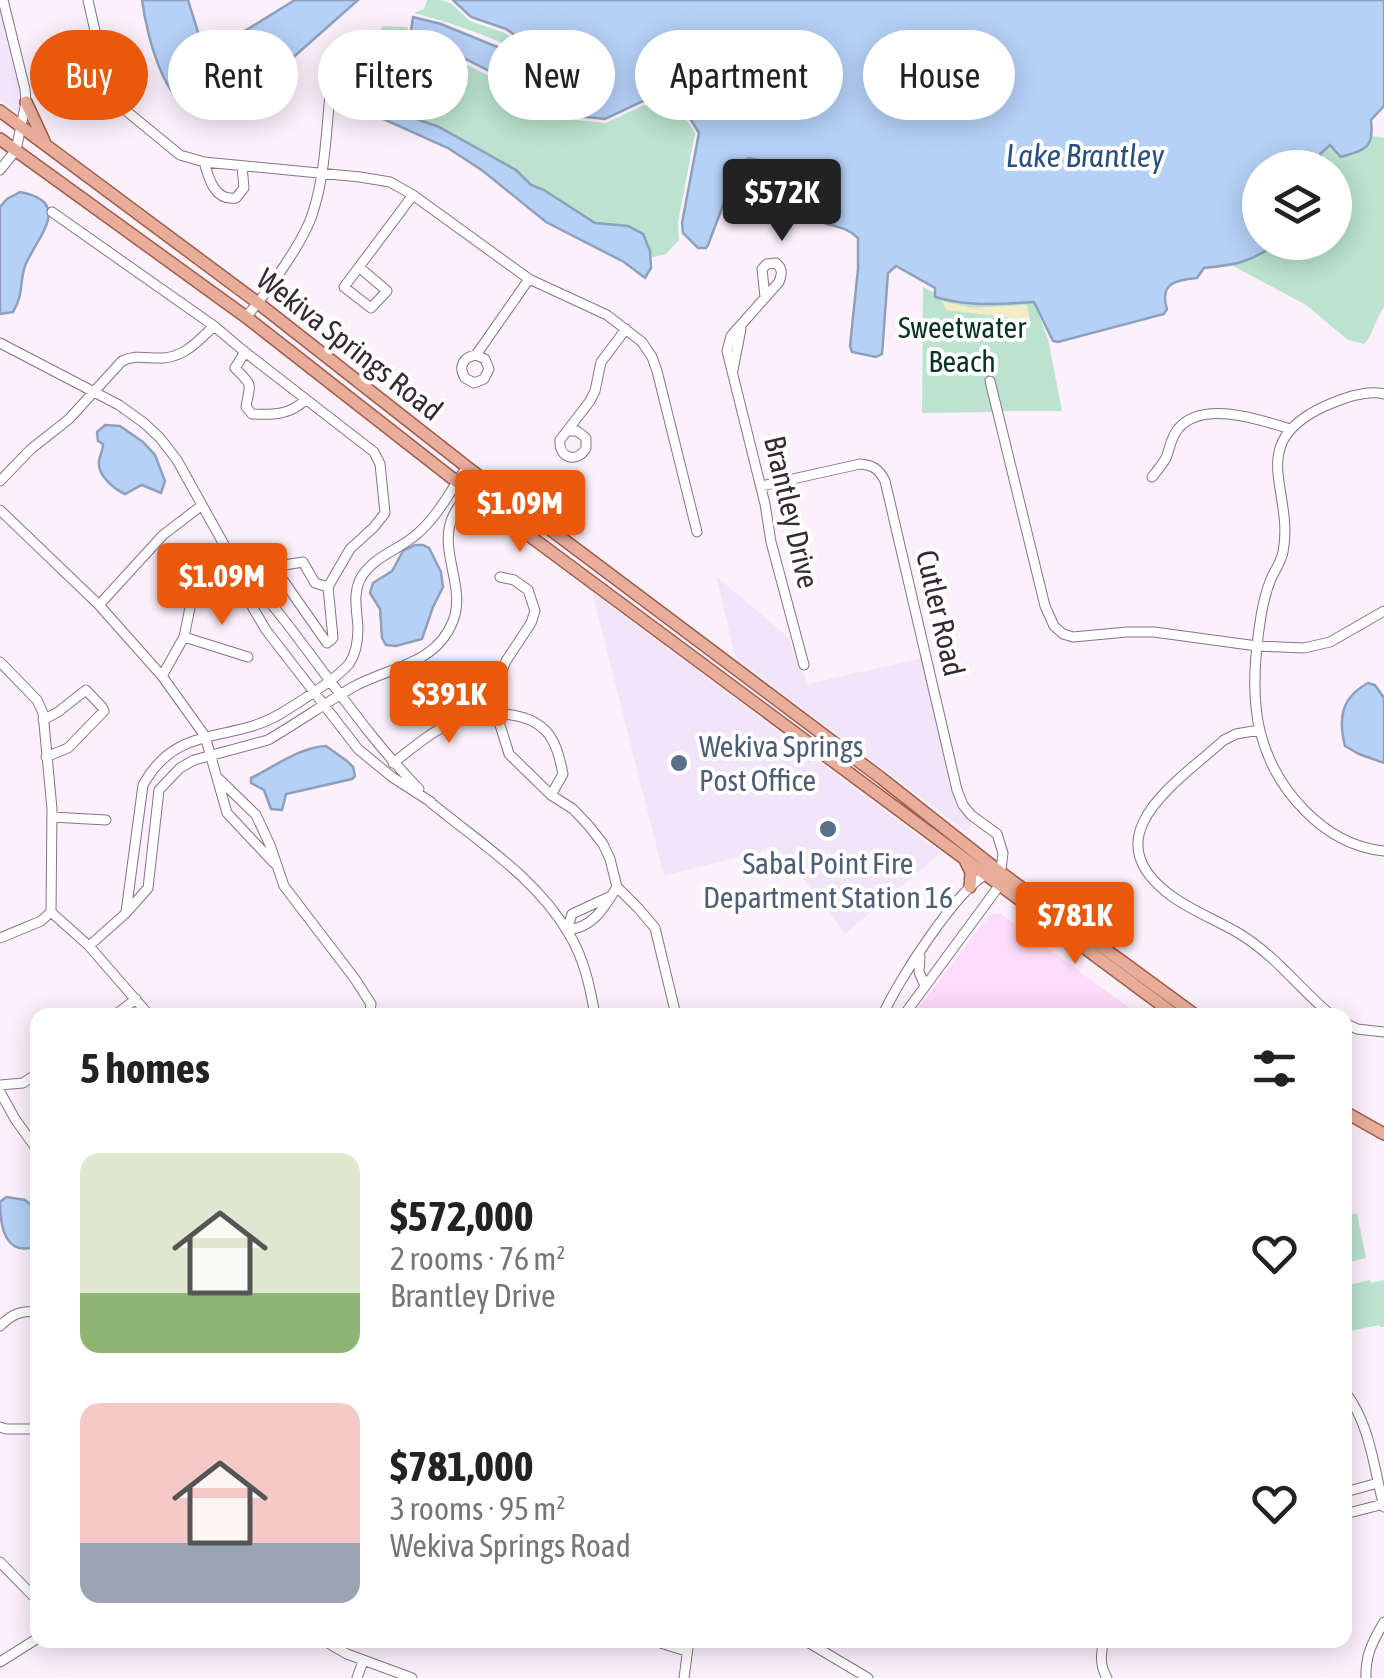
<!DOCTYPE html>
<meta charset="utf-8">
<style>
:root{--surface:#fff;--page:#f6f6f6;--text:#222;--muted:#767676;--accent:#ea580c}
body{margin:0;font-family:"Asap Condensed",sans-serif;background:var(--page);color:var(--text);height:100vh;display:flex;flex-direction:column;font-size:38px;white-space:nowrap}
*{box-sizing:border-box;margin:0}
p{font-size:32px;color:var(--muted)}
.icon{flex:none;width:55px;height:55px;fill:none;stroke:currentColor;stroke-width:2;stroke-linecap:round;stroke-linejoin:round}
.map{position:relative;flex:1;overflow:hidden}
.panel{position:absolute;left:30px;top:1008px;width:1322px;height:640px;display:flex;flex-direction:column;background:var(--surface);border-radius:20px;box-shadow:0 5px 25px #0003}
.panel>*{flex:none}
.top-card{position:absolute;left:30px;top:30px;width:1325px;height:90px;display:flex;gap:20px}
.controls{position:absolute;left:1242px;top:150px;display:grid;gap:20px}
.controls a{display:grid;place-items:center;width:110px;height:110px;border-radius:50%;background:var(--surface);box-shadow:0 5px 25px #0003;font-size:50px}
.price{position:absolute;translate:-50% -85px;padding:0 22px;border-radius:10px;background:var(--accent);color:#fff;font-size:32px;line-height:65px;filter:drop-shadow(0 2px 5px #0008)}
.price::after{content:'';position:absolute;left:50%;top:60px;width:30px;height:22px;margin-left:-15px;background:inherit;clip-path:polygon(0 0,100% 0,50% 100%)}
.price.selected{background:#222;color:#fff}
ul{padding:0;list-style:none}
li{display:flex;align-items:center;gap:30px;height:250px;padding:0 50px}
li span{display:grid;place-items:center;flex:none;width:280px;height:200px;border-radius:20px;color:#555}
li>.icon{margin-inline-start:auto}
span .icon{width:120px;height:120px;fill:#fffc;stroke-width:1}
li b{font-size:42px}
h2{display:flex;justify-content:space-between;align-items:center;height:120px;padding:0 50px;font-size:42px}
.chip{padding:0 35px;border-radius:45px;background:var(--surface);box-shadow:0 5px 25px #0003;font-size:35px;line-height:90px}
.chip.selected{background:var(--accent);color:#fff}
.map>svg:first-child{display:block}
</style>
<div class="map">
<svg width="1384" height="1678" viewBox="0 0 1384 1678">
<rect width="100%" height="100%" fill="#fcf1fb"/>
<path fill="#f3e5f9" d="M0,6l20,84 -1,24 -19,-14z
M716,576l72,61 20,47 114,-26 30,133 8,17 10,12 2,6 -7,5 -230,-174z
M592,592l349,261 -96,81 -58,-77 -12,-9 -111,28z"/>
<path fill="#fddbfa" d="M996,913l5,1 138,101h-226l77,-100z"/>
<path fill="#bbe3cf" d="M427,0h13l11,3 19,18 35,12 13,8 17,3 55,37c-58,-25 -115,-53 -176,-68l10,-4z
M383,26l25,1 -1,4 4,5 164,84 31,3 38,-18 25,5 8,4 12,9 6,10 -17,89 1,18 -13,14 -16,4v-7l-75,-39 -31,-22 -13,-5 -15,-15 -77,-43 -56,-20 -11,-14 -9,-6 1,-15 -5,-12z
M1373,136l11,2v169c-9,12 -12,31 -20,37l-16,-4 -42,-35 -75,-40 26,-8 20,-14 58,-1v-74l-18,-1 5,-9 -2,-4 10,-9 3,2 31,3z
M923,287l12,6 1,4 37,8 61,-3 14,37 14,72h-60l-9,-36 -8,3 9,34 -72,1z
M1357,1213l9,45 -21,5v-47z
M1370,1280l1,3 13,-3v47h-4l-1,-2 -34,7v-46z"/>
<path fill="#f5ebc6" d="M942,301l29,7 56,-3 3,15 -83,-10z"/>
<path fill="#b5d1f6" stroke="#8f9fbc" stroke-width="2.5" d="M142,0h46l15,48 9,3 83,-51h63l-121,107c-11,4 -26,11 -38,8 -37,-13 -52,-81 -57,-115z
M453,0h931v106l-13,14c3,29 -5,29 -30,37l-11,-12 -10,9 2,4 -5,9 -57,1v74l17,1c-25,19 -42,22 -73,25l-7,10c-21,2 -38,5 -30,31l-3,5 -106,28 -5,-1 -19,-39c-34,2 -65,5 -99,-5v-9l-39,-22 -8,7 -6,81 -6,3 -24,-5 -2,-6 8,-77v-31c-11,-11 -23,-11 -37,-16 -34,-13 -43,-33 -62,-62l-10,-2 -9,5 -5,11 -27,71 -2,3h-8l-15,-15 -1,-10 17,-90 -8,-13 -21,-14 -27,-5 -38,18 -28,-3 -166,-85 2,-14 28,7 162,66 -19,-20 -43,-30 -22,-2 -13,-9 -35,-12z
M363,87l9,6 11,14 56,20 77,43 15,15 13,5 51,33 33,3 15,8 7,17 1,17 -6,10 -21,-16 -78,-40 -63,-51 -35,-23 -87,-39z
M20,192c55,10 16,46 5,74 -6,18 -1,28 -12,46l-13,2v-107l7,-8z
M105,425l15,1 23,16 12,13 10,26 -4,12 -19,-8 -17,9c-11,-5 -28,-19 -26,-33 1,-6 4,-11 4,-17l-5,-3 -1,-9z
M415,545h8l6,3 12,24 2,15 -10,20 -11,32 -26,7 -10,-1 -4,-7 -2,-29 -10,-16 3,-10 19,-12 11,-20z
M1368,683l7,2 9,13v65l-25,-9 -14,-8c-7,-28 -4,-48 23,-63z
M326,746l21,15 6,6 2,9 -3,3 -66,15 -4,16 -11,-1 -7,-19 -13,-7v-5c23,-11 49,-31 75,-32z
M6,1197l19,3 12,10v36c-32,12 -37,-20 -37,-44z"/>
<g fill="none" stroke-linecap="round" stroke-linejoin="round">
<g stroke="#897188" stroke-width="11">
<path id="minor" d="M88,0l18,80 5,14 8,11 61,50 24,7 156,15 30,5 23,13 116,84 78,36 35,27 10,15 5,14 40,161
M204,162c5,18 11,39 32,36l8,-10 -2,-22
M0,170l16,-20 10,-48 -1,-13 -22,-89
M52,212l162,114 31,26 129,100 6,12 5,49 -11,14 -24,22 -22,38
M359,267l28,24 -16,17 -27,-21 69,-92
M765,297l-3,-28 5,-5 9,-1c7,6 6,11 3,19l-48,54 -4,15 38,153 6,38 33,123
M246,317c20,-23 59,-77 67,-105 12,-37 13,-78 17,-117
M0,343l119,62 25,18 16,15 17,22 55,99 21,49 13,22 92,119 34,28 39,25
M245,352l-10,16c19,19 15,14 11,39l6,7c21,1 39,1 54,-15
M476,355l9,4 4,10 -5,10 -10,4 -9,-5c-7,-11 -2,-21 11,-23l53,-76
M733,370l8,-41
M990,381l55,225 9,20 9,8 10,3 54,-5h27l103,14 47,2 26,-6 54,-31
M1384,394c-18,-5 -42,5 -59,12 -82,38 -30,84 -42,146 -2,10 -8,18 -12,27 -5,12 -8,25 -10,37 -6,37 -10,78 -1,115 14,57 63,114 124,120
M567,431h10l9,7v10c-9,16 -28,10 -26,-8l30,-39 5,-10 6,-29 25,-33
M1152,477c5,-6 10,-12 14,-19 4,-10 5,-21 12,-29 24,-30 83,-9 112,0
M0,481l31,-32 38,-30 53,-58c14,-7 27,-2 42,-3 22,-2 35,-18 50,-32
M761,486l99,-22c13,1 19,5 25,17l72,309 6,15 8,10 26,19 6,19 -4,33 -95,129
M0,510l99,95 63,71 43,60 22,77 47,50
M303,562l12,21 13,4 5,51 -6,5 -49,-70v-7z
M237,564c66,71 114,156 182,225
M500,577l14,3 14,10 7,21 -4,12 -25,38 -10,24v27l13,42 42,41 22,14 16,17 14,18 7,15 7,28
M99,605l64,-70 38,-29
M184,637l64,20
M0,662l37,38 6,13 9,96 -1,103 -10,9 -41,17
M162,676l22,-39 13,-64
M43,720l15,-8 28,-22 16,17 2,4 -36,37 -22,9
M1259,730l-23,4 -12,6c-48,43 -135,97 -51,157 21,15 46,24 67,37 37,23 59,54 91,81
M393,763c15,-11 29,-24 45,-33 29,-17 80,-25 107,0 11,11 15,29 18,44l-12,21
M218,778l38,37 14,30 14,41 71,93 16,25 -2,11
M429,801c49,41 107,76 140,133 15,24 21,53 26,81
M52,817l54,3
M617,887l22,22 16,19 21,87
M611,896l-39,18 -5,16c26,-2 37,-22 50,-43
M51,912l38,34 60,69
M126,912l17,-127c34,-62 86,-41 137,-71 18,-11 56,-35 69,-50 7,-10 9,-24 9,-36 -1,-18 -6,-36 4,-52 14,-21 37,-26 55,-42 21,-18 34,-44 50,-67
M89,946l36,-32 23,-26 11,-98 21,-22 14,-8 74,-20c29,-17 56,-36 85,-53 36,-20 83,-22 100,-66 13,-32 -13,-68 -2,-100 5,-15 20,-30 30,-44
M920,956l-1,16 6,14
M115,1015l21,-16
M883,1015c13,-32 75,-127 104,-141
M1345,1023l12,6 27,3
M0,1085l23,-2 15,-10
M0,1092l15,27 23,32
M0,1326c12,-12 21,-16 38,-14
M1345,1392c25,31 29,77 39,115
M0,1427l6,2h32
M1345,1492l33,-9
M1345,1514l38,-10
M0,1562l38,39
M323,1640l24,14 65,24
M651,1640l35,11
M804,1640l64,38
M1105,1640c-5,12 -5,26 2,38
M0,1662l38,-24
M357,1678l6,-17
M684,1678l5,-38
M1366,1678c-1,-23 7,-37 18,-56"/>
</g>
<g stroke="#a05d4b" stroke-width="14">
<path id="major" d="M26,102l18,39
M0,111l258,192 209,164 414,311 119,94 195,143
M0,139l246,178 211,165 718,533
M966,862l5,10 -1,15
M1345,1112l39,22"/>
</g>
<use href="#minor" stroke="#fff" stroke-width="9"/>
<use href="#major" stroke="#e8ae9a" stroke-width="11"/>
</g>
<g fill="#5c6f8a" stroke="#fff" stroke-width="4">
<circle cx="679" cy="763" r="10"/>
<circle cx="828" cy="829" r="10"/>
</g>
<g text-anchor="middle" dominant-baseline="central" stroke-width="8" stroke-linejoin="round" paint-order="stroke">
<g font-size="30" fill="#093324" stroke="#fff">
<text x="962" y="327">Sweetwater<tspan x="962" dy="34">Beach</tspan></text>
</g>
<g font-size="30" fill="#352b34" stroke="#fff">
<text transform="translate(350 344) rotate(38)">Wekiva Springs Road</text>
<text transform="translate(792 512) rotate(77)">Brantley Drive</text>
<text transform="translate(941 613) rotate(77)">Cutler Road</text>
</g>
<g font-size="30" fill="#4e5e75" stroke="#fff" text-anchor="start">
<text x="699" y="746">Wekiva Springs<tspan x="699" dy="34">Post Office</tspan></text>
<text x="828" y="863" text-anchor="middle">Sabal Point Fire<tspan x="828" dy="34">Department Station 16</tspan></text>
</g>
<g font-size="32" font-style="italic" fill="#2b507f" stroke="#fff">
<text x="1085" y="155">Lake Brantley</text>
</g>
</g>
</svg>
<div class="controls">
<a><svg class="icon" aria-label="layers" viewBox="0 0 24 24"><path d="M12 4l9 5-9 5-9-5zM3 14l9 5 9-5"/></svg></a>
</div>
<b class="price selected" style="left:782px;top:244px">$572K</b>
<b class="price" style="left:520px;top:555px">$1.09M</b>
<b class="price" style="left:222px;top:628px">$1.09M</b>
<b class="price" style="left:449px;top:746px">$391K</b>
<b class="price" style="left:1075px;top:967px">$781K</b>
<div class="top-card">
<a class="chip selected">Buy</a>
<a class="chip">Rent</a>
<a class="chip">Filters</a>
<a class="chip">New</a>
<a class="chip">Apartment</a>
<a class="chip">House</a>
</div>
<section class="panel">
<h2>5 homes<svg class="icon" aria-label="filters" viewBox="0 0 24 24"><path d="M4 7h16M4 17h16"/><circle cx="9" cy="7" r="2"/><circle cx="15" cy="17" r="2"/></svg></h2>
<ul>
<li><span style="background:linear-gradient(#dfe7d0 70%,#8fb573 0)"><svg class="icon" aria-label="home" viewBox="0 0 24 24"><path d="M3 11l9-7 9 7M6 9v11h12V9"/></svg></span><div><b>$572,000</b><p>2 rooms · 76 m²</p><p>Brantley Drive</p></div><svg class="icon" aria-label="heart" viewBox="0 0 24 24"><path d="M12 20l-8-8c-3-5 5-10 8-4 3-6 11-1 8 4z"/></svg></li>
<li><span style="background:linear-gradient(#f6c9c9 70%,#9aa5b1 0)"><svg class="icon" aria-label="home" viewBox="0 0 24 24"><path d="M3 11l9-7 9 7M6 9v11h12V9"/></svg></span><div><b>$781,000</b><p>3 rooms · 95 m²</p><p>Wekiva Springs Road</p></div><svg class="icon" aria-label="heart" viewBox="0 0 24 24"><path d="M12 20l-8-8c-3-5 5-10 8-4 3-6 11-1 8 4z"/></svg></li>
</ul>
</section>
</div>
